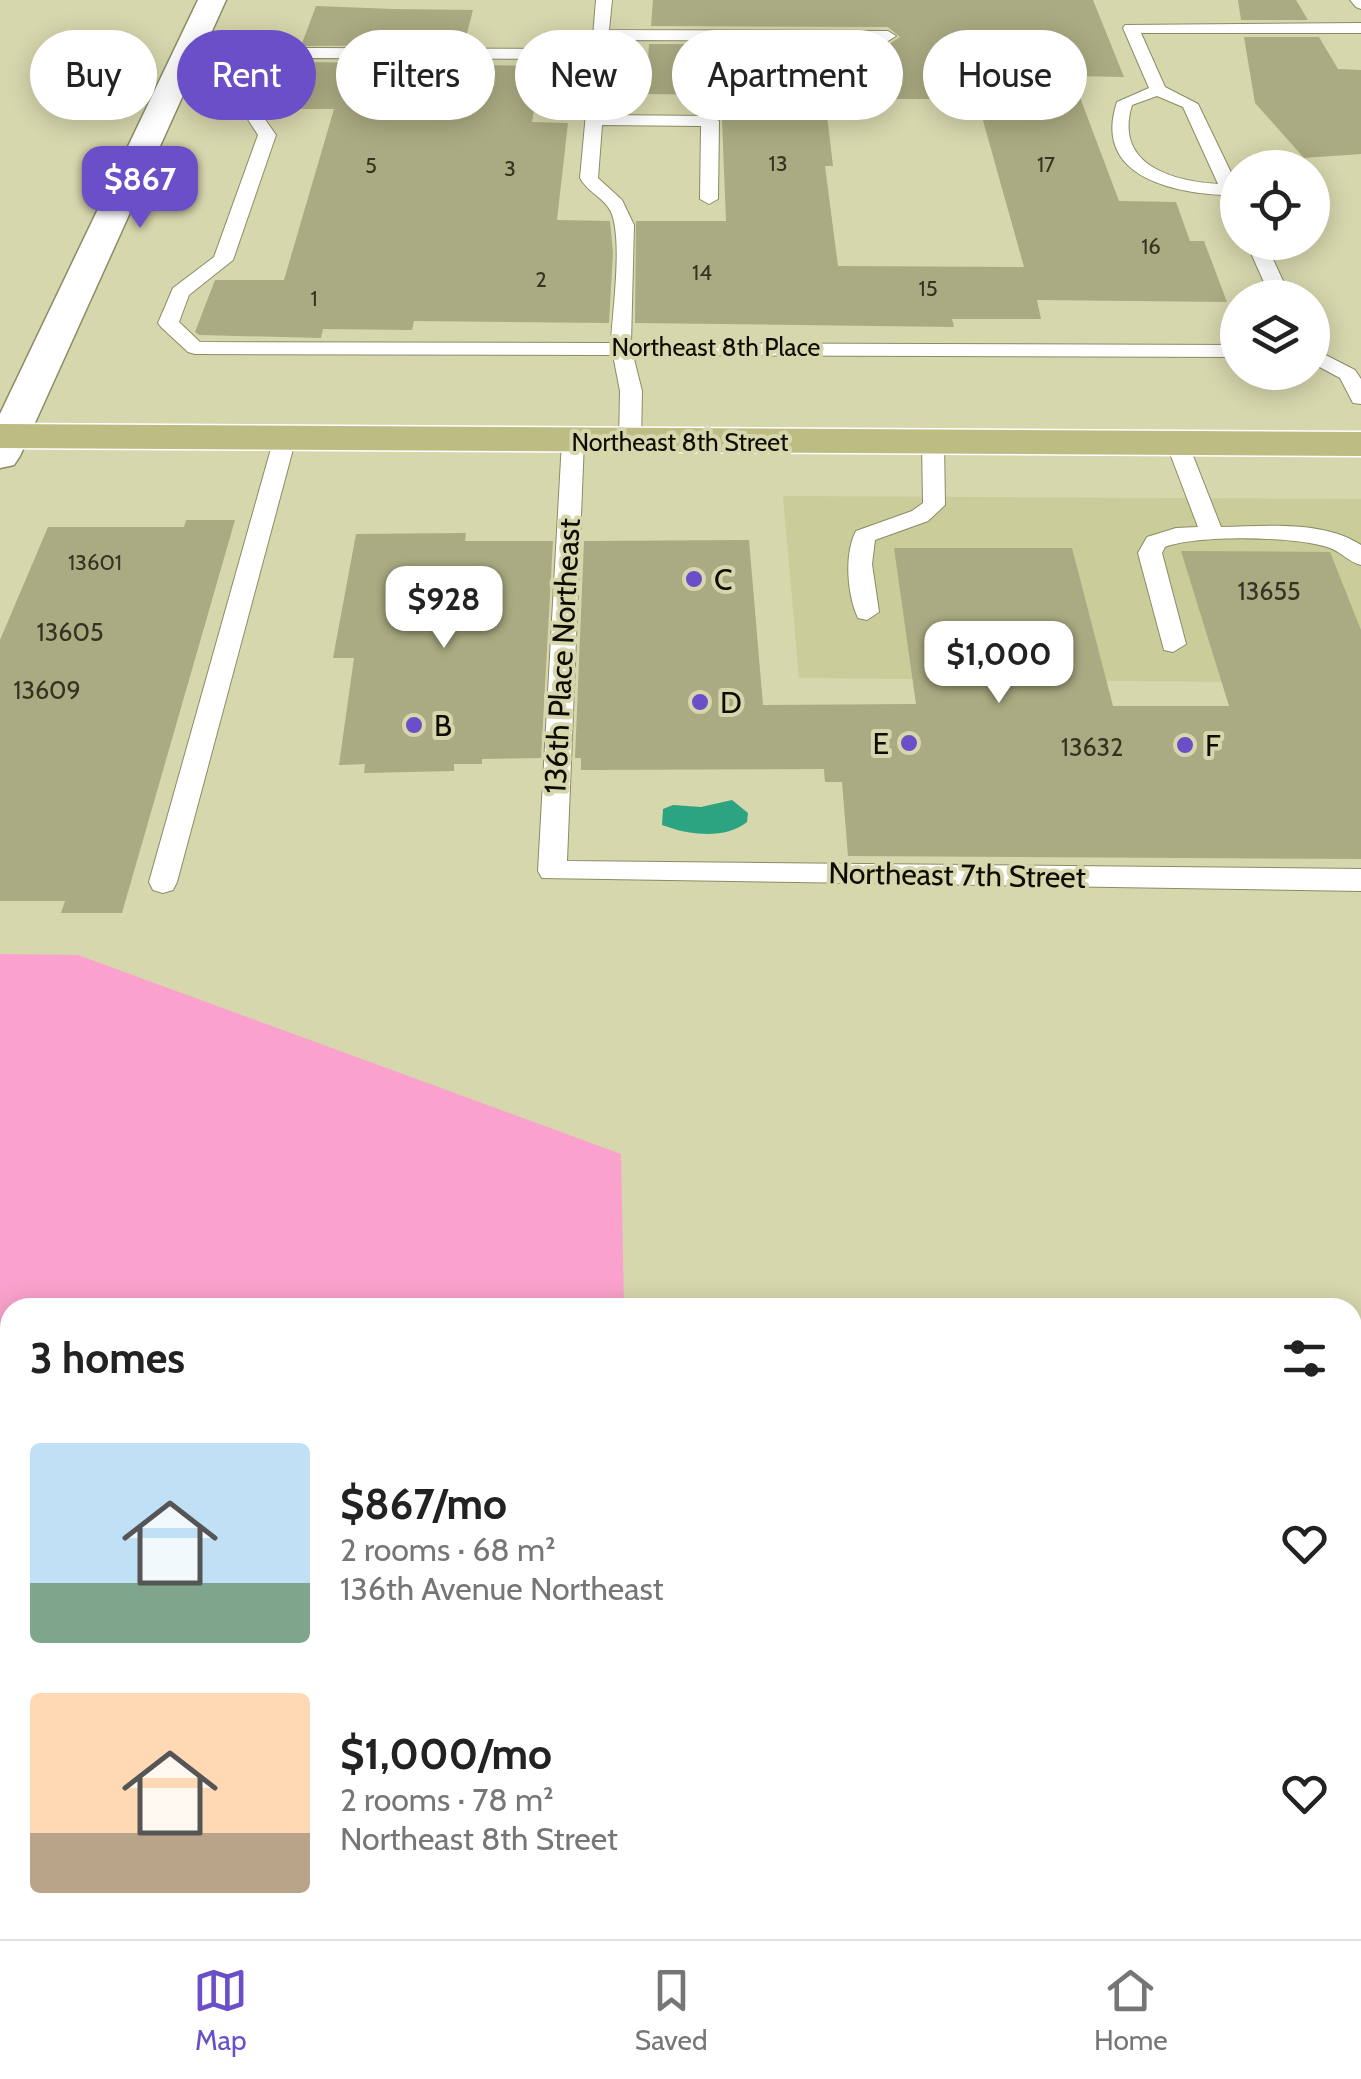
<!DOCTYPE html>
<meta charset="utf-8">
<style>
:root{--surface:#fff;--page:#f6f6f6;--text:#222;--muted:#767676;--line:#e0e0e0;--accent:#6a4fc8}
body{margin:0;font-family:Cabin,sans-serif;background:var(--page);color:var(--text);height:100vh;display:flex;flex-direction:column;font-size:38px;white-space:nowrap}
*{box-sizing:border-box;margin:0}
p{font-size:32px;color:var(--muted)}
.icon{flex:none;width:55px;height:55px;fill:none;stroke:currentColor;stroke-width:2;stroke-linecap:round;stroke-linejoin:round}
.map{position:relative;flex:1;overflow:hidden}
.panel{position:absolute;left:0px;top:1298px;width:1362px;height:642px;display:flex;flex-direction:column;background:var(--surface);border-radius:30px 30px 0 0;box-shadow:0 5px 25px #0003}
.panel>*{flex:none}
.guide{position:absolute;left:30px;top:30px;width:1302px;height:90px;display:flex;gap:20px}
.tools{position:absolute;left:1220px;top:150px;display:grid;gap:20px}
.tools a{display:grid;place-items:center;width:110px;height:110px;border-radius:50%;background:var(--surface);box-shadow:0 5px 25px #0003;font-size:50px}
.price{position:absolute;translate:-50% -85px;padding:0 22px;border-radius:20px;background:#fff;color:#222;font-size:32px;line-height:65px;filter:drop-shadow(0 2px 5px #0008)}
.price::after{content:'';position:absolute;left:50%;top:60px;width:30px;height:22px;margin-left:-15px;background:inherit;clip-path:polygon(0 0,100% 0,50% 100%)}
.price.current{background:var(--accent);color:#fff}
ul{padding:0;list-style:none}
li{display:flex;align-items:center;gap:30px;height:250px;padding:0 30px}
li span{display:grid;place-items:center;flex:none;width:280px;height:200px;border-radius:10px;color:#555}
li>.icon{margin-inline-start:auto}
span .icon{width:120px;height:120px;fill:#fffc;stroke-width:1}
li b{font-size:42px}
h2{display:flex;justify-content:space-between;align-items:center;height:120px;padding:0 30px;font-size:42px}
.chip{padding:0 35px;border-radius:45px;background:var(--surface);box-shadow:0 5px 25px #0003;font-size:35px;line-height:90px}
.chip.current{background:var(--accent);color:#fff}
.menu{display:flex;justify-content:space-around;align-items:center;height:140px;border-top:2px solid var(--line);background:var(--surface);font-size:28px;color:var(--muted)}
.menu a{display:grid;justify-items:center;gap:5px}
.menu .current{color:var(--accent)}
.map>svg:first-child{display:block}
</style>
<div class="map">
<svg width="1361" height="1939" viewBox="0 0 1361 1939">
<rect width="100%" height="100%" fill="#d6d7ad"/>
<path fill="#cacc9a" d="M783,496l578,3v184l-562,-5z"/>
<path fill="#faa2cd" d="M0,954l78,1 543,199 3,153 -614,1v622h872l-6,9h-876z"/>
<path fill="#2ca481" d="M732,800l16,13 -1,9c-22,18 -59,13 -85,3l1,-16 10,-4 28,2z"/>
<path fill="#aaab82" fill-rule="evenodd" d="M653,0h440l31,77 -52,-1 47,125 57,1 14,39h14l23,61 -190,-2 4,19h-89l2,8 -319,-4 1,-102h90l-5,-126 -75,-1 3,-50 239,1 12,-8 -12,-10 -237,-1zM825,99h152l47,168 -186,-1 -13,-100h8z
M1238,0h58l12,20h-67z
M316,6l77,3 80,1 -9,35 -163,1z
M1244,37h75l19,32 23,1v84l-57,4 -49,-55z
M309,62l232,4 -9,56 36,1 -11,97 53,1 3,31 -4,71 -195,-2 -2,9 -89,-1 -2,9 -122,-3 -4,-3 20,-52h69l50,-171h-58l16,-40z
M186,520h49l-113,393h-61l4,-12h-65v-261l48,-113h136z
M466,533l-1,8h88l-12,217 -59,1v5h-28v7l-90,2 1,-9 -26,1 15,-107h-21l23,-124z
M749,540l14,165 153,-1 -22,-156h178l41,158h116l-48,-155 149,1 31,78v229l-513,-3 -6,-74h-17l-1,-13 -243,1v-12h-6l9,-217z"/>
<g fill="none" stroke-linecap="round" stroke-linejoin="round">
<g stroke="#8b8c64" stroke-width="2">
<path id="service" d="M596,0h16l-3,30 279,1 8,5 -8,5 -279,-1 -6,75 107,1 9,5 -1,78 -9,5 -9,-5 1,-73 -99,-1 -4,53 24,22 12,25 -3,118 607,2v12l-605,-2 9,36 -1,51 -11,7 -11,-7 1,-51 -7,-36 -418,-1 -7,-2 -27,-25 -3,-4 15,-35 41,-31 44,-122 -20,-31 14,-33 53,-23 287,1zM308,58l283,1 -11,119c7,13 19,17 28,29 17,21 4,107 3,136l-411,-1 -21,-20 10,-27 44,-35 43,-125 -22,-31 11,-27z
M1350,0h11v9l-5,-2z
M1361,23v10h-220l24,54 33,17 40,83v25l-7,-1 -8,-16c-56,-3 -130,-21 -106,-93l32,-14 -26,-60 2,-3zM1157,96l26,11 35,77c-48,-3 -104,-20 -86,-79z
M1246,242h19l26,56h-20z
M1312,348l43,22 6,9v25l-8,-1 -13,-25 -28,-15z
M285,431l11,7 -119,444 -4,8 -10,3 -10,-3 -4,-8 125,-444z
M573,434l11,7 -17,420 794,8v22l-819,-13 -4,-7 24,-430z
M933,435l11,7 1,63 -17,16 -53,19 -3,24 7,48 -12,8 -9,-2c-11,-24 -14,-64 -2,-87l56,-20 11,-8 -1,-61z
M1177,436l11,7 33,84c43,-1 103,-7 140,18v20c-13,-3 -20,-14 -34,-18 -34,-11 -129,-12 -162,0l-3,6 24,91 -13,8 -9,-2 -26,-97 9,-16 29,-9 22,-1 -32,-84z"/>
</g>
<g stroke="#8b8c64" stroke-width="3">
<path id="minor" d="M198,0h28l-206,456 -6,9 -14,3v-54z"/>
</g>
<g stroke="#fff" stroke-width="3">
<path id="primary" d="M0,424l1361,8v24l-1361,-8z"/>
</g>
<use href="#service" fill="#fff" fill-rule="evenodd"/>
<use href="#minor" fill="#fff" fill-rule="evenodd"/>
<use href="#primary" fill="#bcbc83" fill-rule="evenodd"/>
</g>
<g fill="#6a4fc8" stroke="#d6d7ad" stroke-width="4">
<circle cx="694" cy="579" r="10"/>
<circle cx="700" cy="702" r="10"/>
<circle cx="414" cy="725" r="10"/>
<circle cx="909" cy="743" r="10"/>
<circle cx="1185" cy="745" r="10"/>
</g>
<g text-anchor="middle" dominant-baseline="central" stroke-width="8" stroke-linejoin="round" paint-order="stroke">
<g font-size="22" fill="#343421">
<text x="778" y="163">13</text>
<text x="1046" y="164">17</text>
<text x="371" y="165">5</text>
<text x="510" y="168">3</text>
<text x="1151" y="246">16</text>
<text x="702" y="272">14</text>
<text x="541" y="279">2</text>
<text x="928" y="288">15</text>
<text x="314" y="298">1</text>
<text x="95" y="562">13601</text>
</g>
<g font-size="25" fill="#0d0c01" stroke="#d6d7ad">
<text x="716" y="347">Northeast 8th Place</text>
<text x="680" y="442">Northeast 8th Street</text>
</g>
<g font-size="25" fill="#343421">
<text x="1269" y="591">13655</text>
<text x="70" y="632">13605</text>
<text x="47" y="690">13609</text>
<text x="1092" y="747">13632</text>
</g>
<g font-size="30" fill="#0d0c01" stroke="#d6d7ad" text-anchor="start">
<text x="714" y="579">C</text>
<text x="720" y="702">D</text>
<text x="434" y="725">B</text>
<text x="889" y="743" text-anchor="end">E</text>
<text x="1205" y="745">F</text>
</g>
<g font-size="30" fill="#0d0c01" stroke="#d6d7ad">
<text transform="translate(562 656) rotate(-87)">136th Place Northeast</text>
<text transform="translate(957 875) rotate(1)">Northeast 7th Street</text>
</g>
</g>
</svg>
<div class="tools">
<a><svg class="icon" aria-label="locate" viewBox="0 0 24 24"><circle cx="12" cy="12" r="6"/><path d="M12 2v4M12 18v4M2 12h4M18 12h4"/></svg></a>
<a><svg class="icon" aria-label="layers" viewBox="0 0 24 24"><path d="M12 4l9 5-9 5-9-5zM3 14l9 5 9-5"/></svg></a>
</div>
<b class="price current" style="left:140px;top:231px">$867</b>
<b class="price" style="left:444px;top:651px">$928</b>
<b class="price" style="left:999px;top:706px">$1,000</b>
<div class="guide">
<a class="chip">Buy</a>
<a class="chip current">Rent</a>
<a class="chip">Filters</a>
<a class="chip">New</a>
<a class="chip">Apartment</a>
<a class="chip">House</a>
</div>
<section class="panel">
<h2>3 homes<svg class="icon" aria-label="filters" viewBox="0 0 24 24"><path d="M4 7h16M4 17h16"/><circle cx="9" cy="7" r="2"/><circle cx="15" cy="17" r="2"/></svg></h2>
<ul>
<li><span style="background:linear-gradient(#bfe0f5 70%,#7fa58c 0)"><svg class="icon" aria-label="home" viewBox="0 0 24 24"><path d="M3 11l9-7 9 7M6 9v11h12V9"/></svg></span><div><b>$867/mo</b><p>2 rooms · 68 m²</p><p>136th Avenue Northeast</p></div><svg class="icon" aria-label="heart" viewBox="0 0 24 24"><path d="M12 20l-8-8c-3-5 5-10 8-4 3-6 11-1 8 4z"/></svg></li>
<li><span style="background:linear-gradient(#ffd9b3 70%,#b9a48a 0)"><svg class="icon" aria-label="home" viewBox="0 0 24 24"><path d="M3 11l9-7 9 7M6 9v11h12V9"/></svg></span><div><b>$1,000/mo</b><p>2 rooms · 78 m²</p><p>Northeast 8th Street</p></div><svg class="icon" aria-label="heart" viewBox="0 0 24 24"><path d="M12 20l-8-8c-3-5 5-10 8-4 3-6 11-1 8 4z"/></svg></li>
</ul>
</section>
</div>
<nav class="menu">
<a class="current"><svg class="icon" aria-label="map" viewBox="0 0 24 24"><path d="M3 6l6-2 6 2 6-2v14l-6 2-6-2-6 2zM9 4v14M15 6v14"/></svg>Map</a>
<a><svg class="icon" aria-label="saved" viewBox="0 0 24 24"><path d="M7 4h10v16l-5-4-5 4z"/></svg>Saved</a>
<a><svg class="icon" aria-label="home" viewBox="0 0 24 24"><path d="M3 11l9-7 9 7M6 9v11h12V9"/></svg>Home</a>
</nav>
